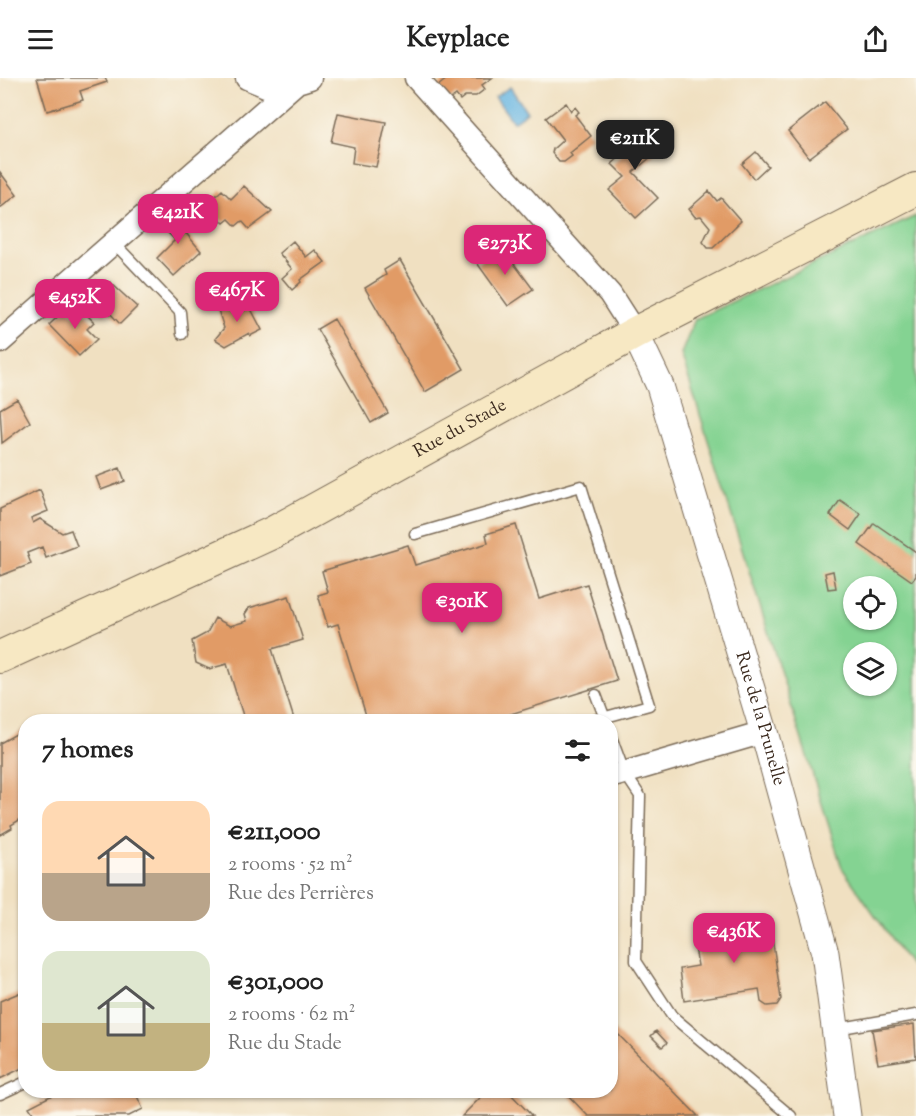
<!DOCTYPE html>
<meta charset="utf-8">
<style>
:root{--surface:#fff;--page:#f6f6f6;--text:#222;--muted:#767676;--accent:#db2777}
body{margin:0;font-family:"Sorts Mill Goudy",serif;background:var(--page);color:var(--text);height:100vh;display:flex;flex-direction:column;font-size:22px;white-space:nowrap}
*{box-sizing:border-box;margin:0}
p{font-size:20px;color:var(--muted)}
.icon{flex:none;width:33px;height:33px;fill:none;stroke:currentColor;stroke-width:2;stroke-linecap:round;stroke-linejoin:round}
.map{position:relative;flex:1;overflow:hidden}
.details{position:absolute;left:18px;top:636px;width:600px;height:384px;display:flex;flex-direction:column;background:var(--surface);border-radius:24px;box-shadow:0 2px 4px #0004}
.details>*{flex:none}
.tools{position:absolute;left:843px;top:498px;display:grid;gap:12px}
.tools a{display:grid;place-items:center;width:54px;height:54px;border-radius:50%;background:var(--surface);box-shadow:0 2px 4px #0004;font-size:30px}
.price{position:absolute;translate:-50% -51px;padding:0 14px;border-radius:12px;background:var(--accent);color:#fff;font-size:20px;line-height:39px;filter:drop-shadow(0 2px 3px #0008)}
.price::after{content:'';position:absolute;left:50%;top:36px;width:18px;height:14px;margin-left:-9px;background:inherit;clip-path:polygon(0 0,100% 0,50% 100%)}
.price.selected{background:#222;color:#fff}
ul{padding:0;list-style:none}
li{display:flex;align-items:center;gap:18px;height:150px;padding:0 24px}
li span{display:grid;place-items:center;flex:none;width:168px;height:120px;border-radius:18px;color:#555}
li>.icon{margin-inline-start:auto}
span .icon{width:72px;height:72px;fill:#fffc;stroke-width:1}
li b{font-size:26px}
h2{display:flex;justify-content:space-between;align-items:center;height:72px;padding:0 24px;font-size:26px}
header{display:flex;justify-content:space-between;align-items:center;height:78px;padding:0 24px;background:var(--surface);font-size:27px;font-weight:700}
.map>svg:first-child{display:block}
</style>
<header><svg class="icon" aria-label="menu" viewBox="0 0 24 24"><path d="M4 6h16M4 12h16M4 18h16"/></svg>Keyplace<svg class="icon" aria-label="share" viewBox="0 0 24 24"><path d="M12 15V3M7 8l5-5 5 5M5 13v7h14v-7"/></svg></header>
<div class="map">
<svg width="916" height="1038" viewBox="0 0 916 1038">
<rect width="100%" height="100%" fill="#fbf7ec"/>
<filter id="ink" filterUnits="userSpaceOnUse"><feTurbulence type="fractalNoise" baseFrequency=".0167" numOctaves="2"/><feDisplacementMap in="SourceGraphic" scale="12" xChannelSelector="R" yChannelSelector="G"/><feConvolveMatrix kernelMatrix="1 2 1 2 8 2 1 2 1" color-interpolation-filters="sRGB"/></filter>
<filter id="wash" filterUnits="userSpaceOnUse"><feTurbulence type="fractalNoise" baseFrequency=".008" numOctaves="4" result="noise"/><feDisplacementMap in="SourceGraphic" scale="24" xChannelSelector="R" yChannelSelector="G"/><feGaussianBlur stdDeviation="1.35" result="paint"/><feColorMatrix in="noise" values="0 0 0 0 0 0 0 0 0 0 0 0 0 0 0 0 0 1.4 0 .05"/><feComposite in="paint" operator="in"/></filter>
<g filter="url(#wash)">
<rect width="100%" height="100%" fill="#f0e0c1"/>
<path fill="#84d392" stroke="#607e58" stroke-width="1.5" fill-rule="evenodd" d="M916,138v758l-74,-106 -161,-514 14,-35zM854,508h32v34h-32zM854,574h32v34h-32z"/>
<path fill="#68b6e2" stroke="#527080" stroke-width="1.5" d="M510,9l17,25 -14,10 -18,-25z"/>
<g id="blocks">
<path fill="#e19b66" d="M37,0h68l2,4 -27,9 3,9 -36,11z
M448,0h44l-10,7 3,4 -9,7h-11l-5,4 -4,-5 -7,5 -11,-14z
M825,24l22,27 -38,29 -21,-27z
M566,25l5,8 4,-4 4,5 -4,3 16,21 -21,17 2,3 -8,6h-5l-7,-9 1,-4 10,-9 -17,-22z
M338,35l48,9 -10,45 -24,-4 2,-16 -23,-5z
M630,44l13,14 6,-6 15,16 -31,26 25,26 -22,20 -27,-28 16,-13 -13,-13 21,-19 -13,-14z
M756,74l12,14 -14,13 -12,-15z
M0,94l17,23 -17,13z
M244,108l28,26 -23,17 -7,-8 -6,5 -7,-7 -5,4 -18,-18 16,-15 9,9z
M709,113l8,10 4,-3 20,23 -28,27h-5l-5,-6 7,-15 -9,-11 -6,1 -6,-8z
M178,133l14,15 -7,6 16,19 -27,25 -17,-18 18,-18 -14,-14z
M293,163l13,16 9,-7 10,12 -25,18 1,2 -9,8 -10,-12 10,-9 -13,-16z
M500,167l33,44 -25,17 -31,-43z
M400,182l64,109 -39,23 -60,-104 21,-13 -2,-5z
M96,202l8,8 6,-6 27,25 -17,17 -12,-13 -4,3 -21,-22z
M240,221l5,11 5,-3 12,23 -12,6 -1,-3 -23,13 -11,-7 9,-11 -6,-18z
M67,230l6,6 7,-6 14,14 -7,7 10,10 -18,17 -30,-31z
M334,241l54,94 -17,10 -54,-94z
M17,321l13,23 -28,21 -2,-34z
M120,390l5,13 -24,9 -5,-13z
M40,412l8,21 -17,7 2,5 7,-4 22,14 9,-3 6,16 -31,12 -4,-11 -15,6 4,11 -31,12v-67z
M840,422l21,14 -11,16 -20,-15z
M874,445l42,29v24l-4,5 -53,-37z
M516,447l23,74 48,-15 30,97 -132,41h-117l-30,-98 -10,3 -10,-32 10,-3 -6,-21 86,-26 7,20 73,-22 -2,-9z
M833,493l3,17 -8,1 -3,-16z
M854,511v23l-7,-7v-6z
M289,518l14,44 -31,9 22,70 -9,3h-40l-18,-58 -18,5 -13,-6 -4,-22 15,-8 8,-15 15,8 17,-5 -2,-7 4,-6z
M23,652l3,5v81l-15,9 1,3 -12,7v-92z
M770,844l11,77 -4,6 -10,1 -6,-4 -2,-13 -75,12 -4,-32 18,-3 -5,-32z
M26,912v76l-26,13v-78z
M914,946l2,34 -38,6 -6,-34z
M610,948l88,90h-110l-25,-26h47z
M656,953l11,12 -5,4 -11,-11z
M62,1012h72l9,19 -14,7h-101l5,-3 -4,-6z
M488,1012h19l25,26h-70z"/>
</g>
</g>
<g filter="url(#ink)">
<use href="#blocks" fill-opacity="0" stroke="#7a6a57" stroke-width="1.5"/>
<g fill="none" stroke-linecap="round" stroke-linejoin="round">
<g stroke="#7a6a57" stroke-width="13">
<path id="service" d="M114,165l66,69 2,22
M415,456l166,-48 68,219 -61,17
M596,617l10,26
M610,656l14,38 16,24 -4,165 36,55 119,100
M836,951l80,-14
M0,1016l26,-12"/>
</g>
<g stroke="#7a6a57" stroke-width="25">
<path id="minor" d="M247,0l19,8 31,-4
M416,0l194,216 25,39
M0,264l297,-260 13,-4
M610,699l154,-45"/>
</g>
<g stroke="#7a6a57" stroke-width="29">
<g id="tertiary">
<path id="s1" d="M635,255l25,53 104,346 61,221 22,163"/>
</g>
</g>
<g stroke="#7a6a57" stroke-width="34">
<g id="secondary">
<path id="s2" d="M0,579l274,-125 361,-199 281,-144"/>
</g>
</g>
<use href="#service" stroke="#fff" stroke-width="10"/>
<use href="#minor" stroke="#fff" stroke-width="22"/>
<use href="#tertiary" stroke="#fff" stroke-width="27"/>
<use href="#secondary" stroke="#f7e8c3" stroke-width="32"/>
</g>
</g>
<g text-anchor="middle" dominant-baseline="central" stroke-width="4.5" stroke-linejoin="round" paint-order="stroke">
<g font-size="18" fill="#3b2a1e" stroke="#fbf7ec">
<text stroke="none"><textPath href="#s2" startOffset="514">Rue du Stade</textPath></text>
<text stroke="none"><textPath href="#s1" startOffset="406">Rue de la Prunelle</textPath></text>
</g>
</g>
</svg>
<div class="tools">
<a><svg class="icon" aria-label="locate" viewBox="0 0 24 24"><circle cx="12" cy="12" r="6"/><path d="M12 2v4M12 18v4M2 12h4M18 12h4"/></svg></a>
<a><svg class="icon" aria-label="layers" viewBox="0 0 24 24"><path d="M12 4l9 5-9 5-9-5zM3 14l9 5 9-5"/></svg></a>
</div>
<b class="price selected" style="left:635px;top:93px">€211K</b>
<b class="price" style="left:178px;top:167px">€421K</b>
<b class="price" style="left:505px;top:198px">€273K</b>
<b class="price" style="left:237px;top:245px">€467K</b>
<b class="price" style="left:75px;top:252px">€452K</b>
<b class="price" style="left:462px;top:556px">€301K</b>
<b class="price" style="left:734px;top:886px">€436K</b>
<section class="details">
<h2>7 homes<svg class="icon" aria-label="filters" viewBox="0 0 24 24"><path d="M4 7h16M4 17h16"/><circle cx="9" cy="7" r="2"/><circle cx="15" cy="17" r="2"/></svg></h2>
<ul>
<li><span style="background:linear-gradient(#ffd9b3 60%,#b9a48a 0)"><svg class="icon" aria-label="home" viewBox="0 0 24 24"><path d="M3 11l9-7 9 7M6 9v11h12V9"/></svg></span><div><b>€211,000</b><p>2 rooms · 52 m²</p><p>Rue des Perrières</p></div></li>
<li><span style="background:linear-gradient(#dfe7d0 60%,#c2b280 0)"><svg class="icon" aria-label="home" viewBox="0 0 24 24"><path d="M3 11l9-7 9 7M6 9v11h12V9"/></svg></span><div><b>€301,000</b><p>2 rooms · 62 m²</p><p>Rue du Stade</p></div></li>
</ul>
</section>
</div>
